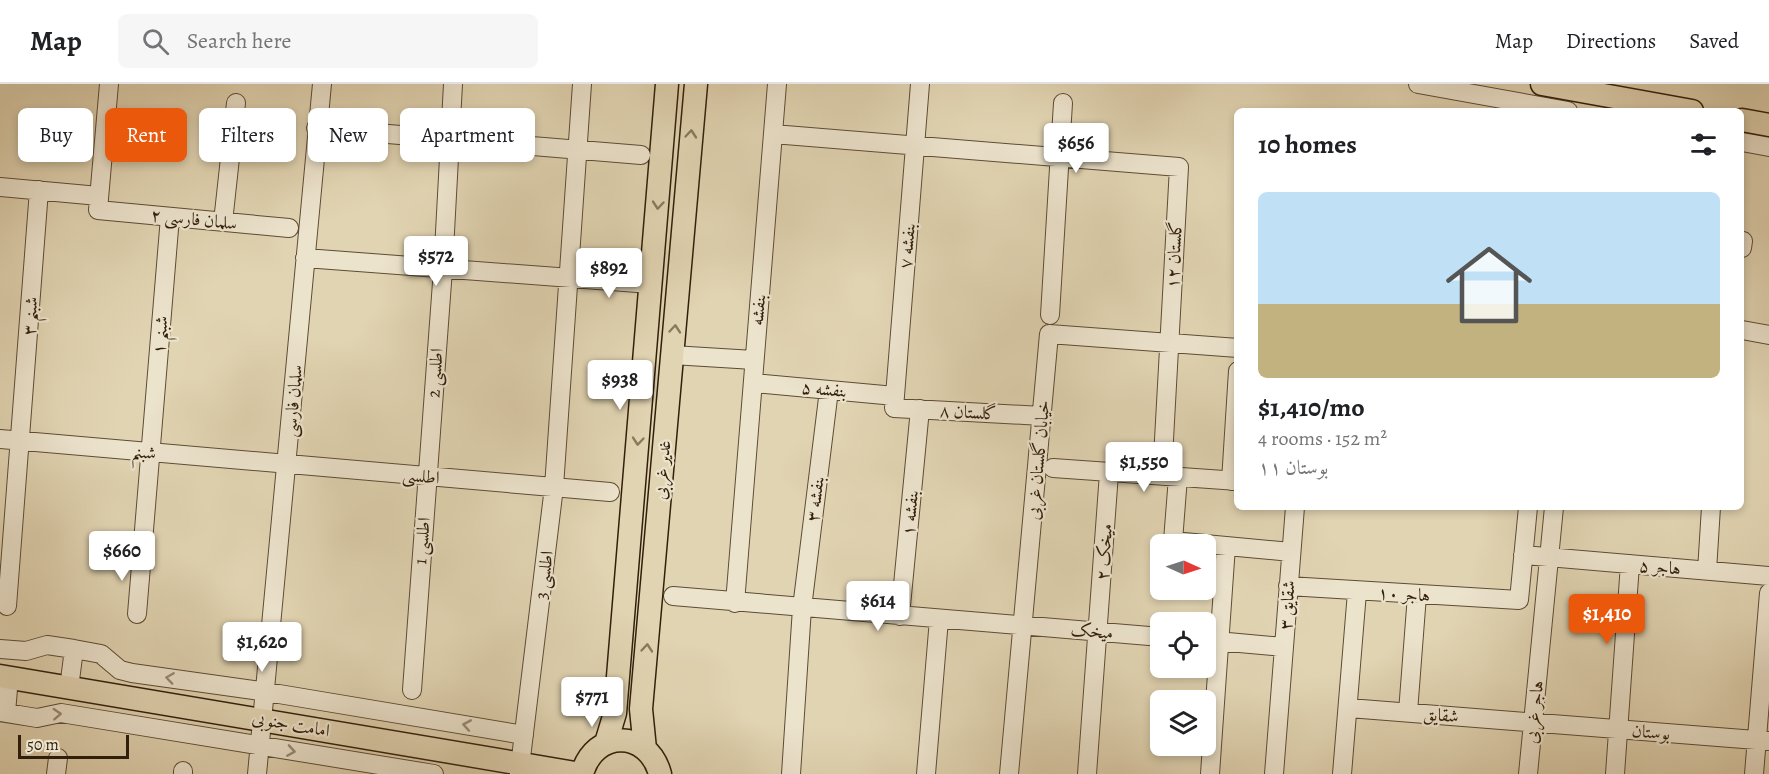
<!DOCTYPE html>
<meta charset="utf-8">
<style>
:root{--surface:#fff;--page:#f6f6f6;--text:#202124;--muted:#757577;--line:#e0e0e0;--accent:#ea580c}
body{margin:0;font-family:Alegreya,Amiri,serif;background:var(--page);color:var(--text);height:100vh;display:flex;flex-direction:column;font-size:22px;white-space:nowrap}
*{box-sizing:border-box;margin:0}
p{font-size:20px;color:var(--muted)}
.icon{flex:none;width:33px;height:33px;fill:none;stroke:currentColor;stroke-width:2;stroke-linecap:round;stroke-linejoin:round}
.map{position:relative;flex:1;overflow:hidden}
.details{position:absolute;left:1234px;top:24px;width:510px;height:402px;display:flex;flex-direction:column;background:var(--surface);border-radius:9px;box-shadow:0 3px 9px #0003}
.details>*{flex:none}
.hud{position:absolute;left:18px;top:24px;width:570px;height:54px;display:flex;gap:12px}
.needle{width:39px;rotate:93deg}
.fabs{position:absolute;left:1150px;top:450px;display:grid;gap:12px}
.fabs a{display:grid;place-items:center;width:66px;height:66px;border-radius:9px;background:var(--surface);box-shadow:0 3px 9px #0003;font-size:30px}
.scale{position:absolute;left:18px;bottom:15px;width:111px;box-sizing:border-box;padding-left:6px;border:3px solid #311f0b;border-top:0;font-size:16px;line-height:21px;white-space:nowrap;color:#311f0b;-webkit-text-stroke:4px #ece3cd;paint-order:stroke}
.price{position:absolute;translate:-50% -51px;padding:0 14px;border-radius:6px;background:#fff;color:#222;font-size:20px;line-height:39px;filter:drop-shadow(0 2px 3px #0008)}
.price::after{content:'';position:absolute;left:50%;top:36px;width:18px;height:14px;margin-left:-9px;background:inherit;clip-path:polygon(0 0,100% 0,50% 100%)}
.price.current{background:var(--accent);color:#fff}
ul{padding:0;list-style:none}
li{display:grid;align-content:center;gap:12px;height:318px;padding:0 24px}
li+li{border-top:2px solid var(--line)}
li span{display:grid;place-items:center;height:186px;border-radius:9px;color:#555}
li>.icon{margin-inline-start:auto}
span .icon{width:108px;height:108px;fill:#fffc;stroke-width:1}
li b{font-size:26px}
h2{display:flex;justify-content:space-between;align-items:center;height:72px;padding:0 24px;font-size:26px}
.pill{padding:0 21px;border-radius:9px;background:var(--surface);box-shadow:0 3px 9px #0003;font-size:21px;line-height:54px}
.pill.current{background:var(--accent);color:#fff}
header{display:flex;align-items:center;gap:36px;box-sizing:border-box;height:84px;padding:0 30px;background:var(--surface);border-bottom:2px solid var(--line)}
header strong{font-size:28px}
nav{display:flex;gap:33px;margin-inline-start:auto;font-size:21px}
.search{width:420px;height:54px;background:var(--page);display:flex;align-items:center;gap:15px;box-sizing:border-box;padding:0 21px;border-radius:9px;color:var(--muted);font-size:22px}
.map>svg:first-child{display:block}
</style>
<header>
<strong>Map</strong>
<div class="search"><svg class="icon" aria-label="search" viewBox="0 0 24 24"><circle cx="10" cy="10" r="6"/><path d="M15 15l6 6"/></svg>Search here</div>
<nav><a>Map</a><a>Directions</a><a>Saved</a></nav>
</header>
<div class="map">
<svg width="1769" height="690" viewBox="0 0 1769 690">
<rect width="100%" height="100%" fill="#e1d4b2"/>
<filter id="stains"><feTurbulence type="fractalNoise" baseFrequency=".00333" numOctaves="4"/><feColorMatrix values="0 0 0 0 .2 0 0 0 0 .09 0 0 0 0 .02 0 0 0 .5 -.17"/></filter>
<radialGradient id="worn" r=".72"><stop offset=".6" stop-color="#630" stop-opacity="0"/><stop offset="1" stop-color="#630" stop-opacity=".3"/></radialGradient>
<g fill="none" stroke-linecap="round" stroke-linejoin="round">
<g stroke="#5d4c35" stroke-width="20">
<path id="minor" d="M109,0l-11,126 191,18
M920,0l-26,324 148,8
M1418,0l150,27
M316,44l325,27
M773,50l406,33 -17,309
M1742,58l27,5
M0,103l99,9
M223,138l13,-119
M1742,164l1,-7
M305,174l346,26
M1050,231l13,-212
M1742,246l27,5
M672,271l82,5
M753,299l142,13
M0,355l610,53
M1053,384l185,13
M1178,393l-5,64 118,11
M1231,397l7,-110
M1523,471l246,21
M1707,487l4,-64
M1288,502l231,14 9,-93
M673,512l488,41
M735,519l42,-519
M7,522l32,-416
M137,530l33,-397
M900,532l20,-207
M1206,556l78,7
M0,565l26,2 21,-6 27,4 27,5 19,16 12,3 135,19 257,43
M69,604l5,-39
M412,606l31,-421 10,-185
M1349,624l420,33
M0,628l37,6 24,-5 373,61
M1408,628l9,-117
M6,629l3,-36
M56,690l2,-16
M183,690v-3
M257,690l65,-690
M519,690l35,-287 28,-403
M791,690l11,-166 27,-218
M926,690l13,-155
M1009,690l40,-440 189,14
M1087,690l22,-301
M1210,690l16,-228
M1274,690l21,-267
M1342,690l15,-182
M1528,690l26,-267
M1615,690l15,-210
M1754,690l15,-181"/>
</g>
<g stroke="#311f0b" stroke-width="25">
<path id="major" d="M1542,0l150,27
M1742,36l27,5
M0,592l581,98
M606,659l9,-30 52,-629
M645,665l-4,-40 55,-625
M582,690c12,-45 66,-45 78,0"/>
</g>
<use href="#minor" stroke="#ece3cd" stroke-width="18"/>
<use href="#major" stroke="#e1d4b2" stroke-width="22"/>
</g>
<defs><path id="oneway-chevron" d="M-2-3.5L2.5 0L-2 3.5" fill="none" stroke-width="1.6" stroke-linecap="round" stroke-linejoin="round" transform="scale(1.5)"/></defs>
<g stroke="#897a5e">
<use href="#oneway-chevron" transform="translate(691 50) rotate(-85)"/>
<use href="#oneway-chevron" transform="translate(658 121) rotate(95)"/>
<use href="#oneway-chevron" transform="translate(675 245) rotate(-85)"/>
<use href="#oneway-chevron" transform="translate(638 357) rotate(95)"/>
<use href="#oneway-chevron" transform="translate(647 564) rotate(-85)"/>
</g>
<g stroke="#988b76">
<use href="#oneway-chevron" transform="translate(170 594) rotate(-172)"/>
<use href="#oneway-chevron" transform="translate(57 630) rotate(-3)"/>
<use href="#oneway-chevron" transform="translate(467 641) rotate(-170)"/>
<use href="#oneway-chevron" transform="translate(291 667) rotate(9)"/>
</g>
<g text-anchor="middle" dominant-baseline="central" stroke-width="4.5" stroke-linejoin="round" paint-order="stroke">
<g font-size="18" fill="#311f0b" stroke="#ece3cd">
<text transform="translate(194 135) rotate(6)">سلمان فارسی ۲</text>
<text transform="translate(907 162) rotate(-85)">بنفشه ۷</text>
<text transform="translate(1174 171) rotate(-87)">گلستان ۱۲</text>
<text transform="translate(758 226) rotate(-85)">بنفشه</text>
<text transform="translate(30 232) rotate(-86)">شبنم ۳</text>
<text transform="translate(160 251) rotate(-85)">شبنم ۱</text>
<text transform="translate(435 289) rotate(-86)">اطلسی 2</text>
<text transform="translate(824 305) rotate(5)">بنفشه ۵</text>
<text transform="translate(293 317) rotate(-85)">سلمان فارسی</text>
<text transform="translate(968 328) rotate(3)">گلستان ۸</text>
<text transform="translate(144 368) rotate(5)">شبنم</text>
<text transform="translate(1038 376) rotate(-85)">خیابان گلستان غربی</text>
<text transform="translate(662 386) rotate(-85)">غدیر غربی</text>
<text transform="translate(421 392) rotate(5)">اطلسی</text>
<text transform="translate(815 415) rotate(-83)">بنفشه ۳</text>
<text transform="translate(910 429) rotate(-85)">بنفشه ۱</text>
<text transform="translate(422 457) rotate(-85)">اطلسی 1</text>
<text transform="translate(1104 468) rotate(-86)">میخک ۲</text>
<text transform="translate(1660 483) rotate(5)">هاجر ۵</text>
<text transform="translate(544 491) rotate(-83)">اطلسی 3</text>
<text transform="translate(1404 510) rotate(3)">هاجر ۱۰</text>
<text transform="translate(1287 521) rotate(-86)">شقایق ۳</text>
<text transform="translate(1092 547) rotate(5)">میخک</text>
<text transform="translate(1534 628) rotate(-84)">هاجر غربی</text>
<text transform="translate(1441 631) rotate(4)">شقایق</text>
<text transform="translate(291 640) rotate(10)">امامت جنوبی</text>
<text transform="translate(1651 648) rotate(5)">بوستان</text>
</g>
</g>
<rect width="100%" height="100%" filter="url(#stains)"/>
<rect width="100%" height="100%" fill="url(#worn)"/>
</svg>
<div class="fabs">
<a><svg class="needle" viewBox="-14 -14 28 28"><path d="M0-13l5 13h-10z" fill="#e53935"/><path d="M0 13l5-13h-10z" fill="#757577"/></svg></a>
<a><svg class="icon" aria-label="locate" viewBox="0 0 24 24"><circle cx="12" cy="12" r="6"/><path d="M12 2v4M12 18v4M2 12h4M18 12h4"/></svg></a>
<a><svg class="icon" aria-label="layers" viewBox="0 0 24 24"><path d="M12 4l9 5-9 5-9-5zM3 14l9 5 9-5"/></svg></a>
</div>
<div class="scale">50 m</div>
<b class="price" style="left:1076px;top:90px">$656</b>
<b class="price" style="left:436px;top:203px">$572</b>
<b class="price" style="left:609px;top:215px">$892</b>
<b class="price" style="left:620px;top:327px">$938</b>
<b class="price" style="left:1144px;top:409px">$1,550</b>
<b class="price" style="left:122px;top:498px">$660</b>
<b class="price" style="left:878px;top:548px">$614</b>
<b class="price current" style="left:1607px;top:561px">$1,410</b>
<b class="price" style="left:262px;top:589px">$1,620</b>
<b class="price" style="left:592px;top:644px">$771</b>
<div class="hud">
<a class="pill">Buy</a>
<a class="pill current">Rent</a>
<a class="pill">Filters</a>
<a class="pill">New</a>
<a class="pill">Apartment</a>
</div>
<section class="details">
<h2>10 homes<svg class="icon" aria-label="filters" viewBox="0 0 24 24"><path d="M4 7h16M4 17h16"/><circle cx="9" cy="7" r="2"/><circle cx="15" cy="17" r="2"/></svg></h2>
<ul>
<li><span style="background:linear-gradient(#bfe0f5 60%,#c2b280 0)"><svg class="icon" aria-label="home" viewBox="0 0 24 24"><path d="M3 11l9-7 9 7M6 9v11h12V9"/></svg></span><div><b>$1,410/mo</b><p>4 rooms · 152 m²</p><p>بوستان ۱۱</p></div></li>
</ul>
</section>
</div>
